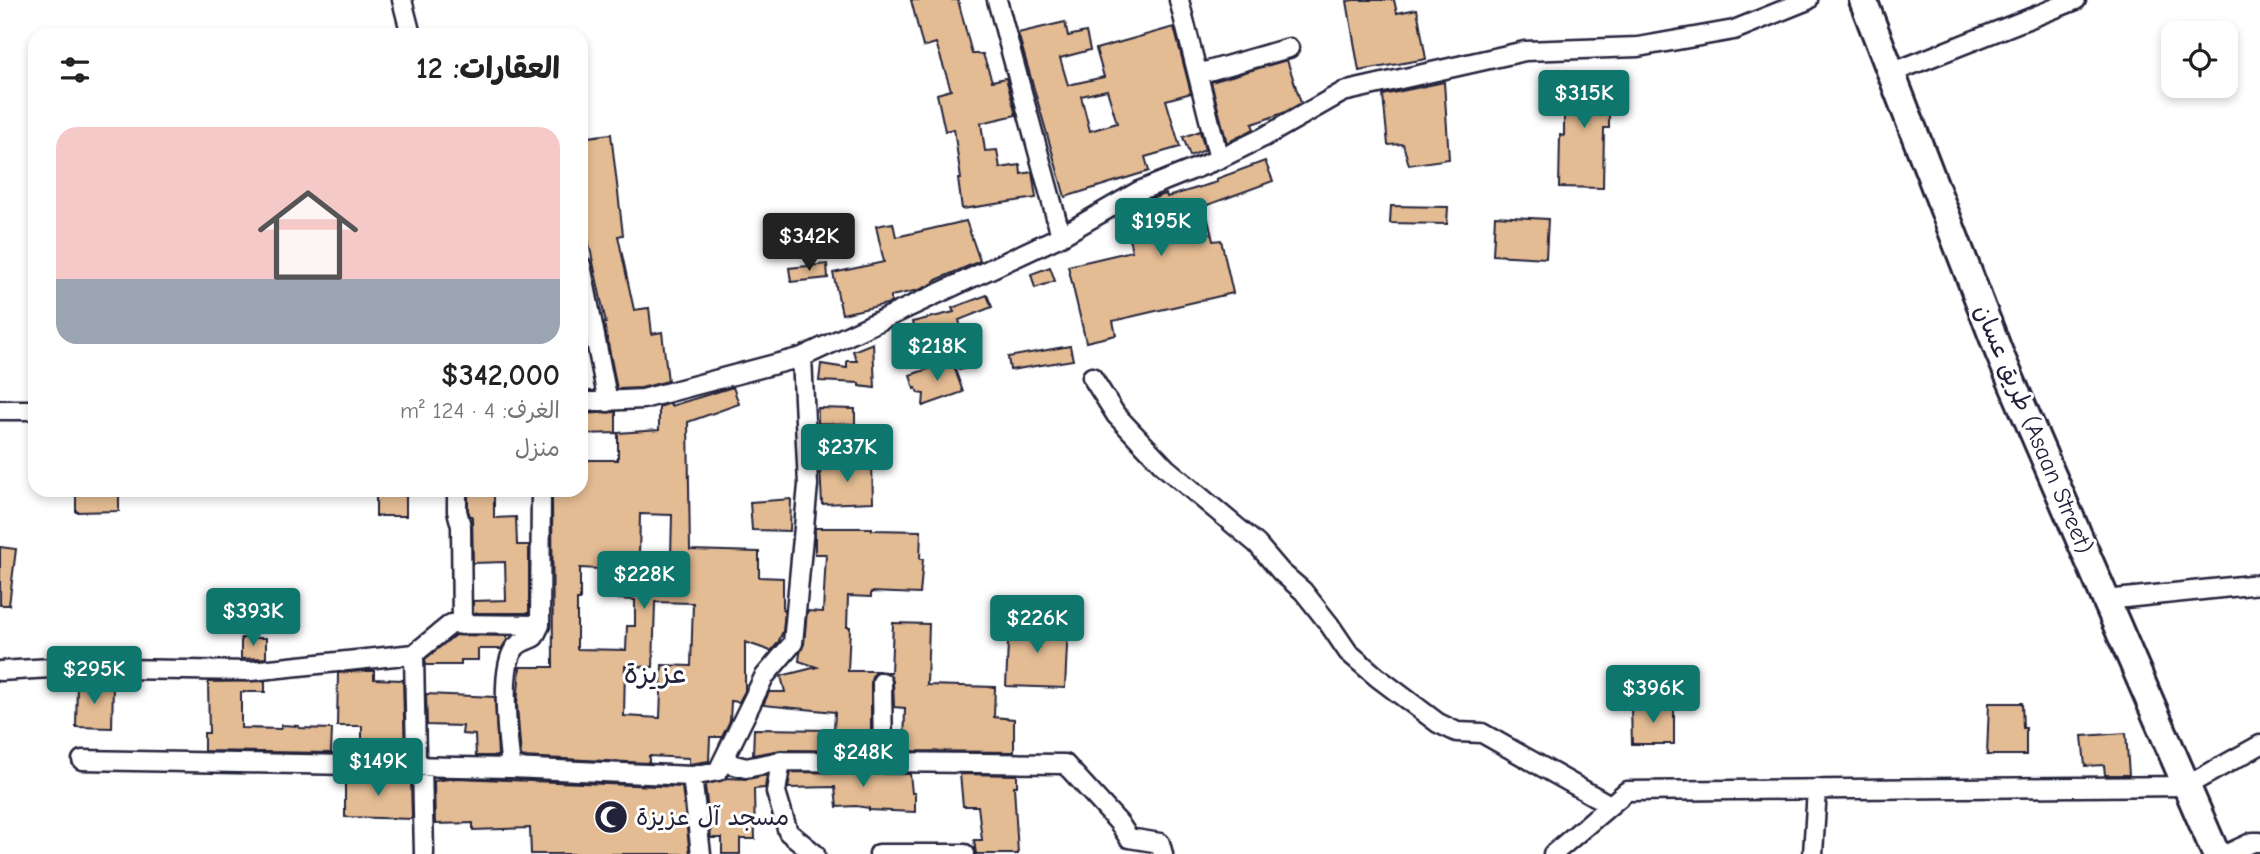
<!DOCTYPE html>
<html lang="ar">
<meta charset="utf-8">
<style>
:root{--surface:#fff;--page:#f6f6f6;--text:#222;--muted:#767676;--accent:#0f766e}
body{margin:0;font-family:"Comic Neue","Playpen Sans Arabic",sans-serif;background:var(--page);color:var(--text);direction:rtl;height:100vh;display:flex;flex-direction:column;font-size:26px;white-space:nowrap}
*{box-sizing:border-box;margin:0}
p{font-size:23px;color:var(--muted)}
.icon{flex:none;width:38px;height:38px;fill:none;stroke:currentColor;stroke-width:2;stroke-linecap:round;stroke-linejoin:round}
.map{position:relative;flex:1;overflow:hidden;direction:ltr}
.details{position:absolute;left:28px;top:28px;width:560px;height:469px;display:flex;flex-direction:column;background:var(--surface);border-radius:21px;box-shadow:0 4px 10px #0003;direction:rtl}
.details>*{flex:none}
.tools{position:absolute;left:2161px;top:21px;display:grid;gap:14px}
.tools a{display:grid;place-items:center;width:77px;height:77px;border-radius:14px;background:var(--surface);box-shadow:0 4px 10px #0003;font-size:35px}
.price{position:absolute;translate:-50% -60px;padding:0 16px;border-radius:7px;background:var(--accent);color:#fff;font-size:23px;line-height:46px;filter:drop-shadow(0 2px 4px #0008)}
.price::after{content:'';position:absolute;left:50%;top:42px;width:21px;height:16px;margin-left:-10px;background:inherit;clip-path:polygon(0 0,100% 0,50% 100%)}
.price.active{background:#222;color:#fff}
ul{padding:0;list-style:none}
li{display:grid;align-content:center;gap:14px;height:371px;padding:0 28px}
li span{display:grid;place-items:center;height:217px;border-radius:21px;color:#555}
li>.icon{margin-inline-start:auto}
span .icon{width:126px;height:126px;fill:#fffc;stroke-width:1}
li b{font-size:30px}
h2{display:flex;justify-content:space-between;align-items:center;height:84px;padding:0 28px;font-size:30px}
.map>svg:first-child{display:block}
</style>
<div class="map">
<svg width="2260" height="854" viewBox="0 0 2260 854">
<rect width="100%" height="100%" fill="#fff"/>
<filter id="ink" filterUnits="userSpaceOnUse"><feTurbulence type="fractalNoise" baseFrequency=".0143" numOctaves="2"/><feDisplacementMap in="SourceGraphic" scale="14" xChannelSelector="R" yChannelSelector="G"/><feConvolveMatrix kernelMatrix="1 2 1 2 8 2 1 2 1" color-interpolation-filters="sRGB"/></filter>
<g filter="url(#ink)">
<path fill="#e4bc94" stroke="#22223b" stroke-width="2" fill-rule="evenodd" d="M911,0h47l14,54h11l9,27 14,-3 10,37 -35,8 4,28 12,-1 3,18 20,-3 1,9 11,-2 4,26 -74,11 -4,-30h3l-7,-50 -9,2 -8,-37 14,-4 -15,-47 -13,4z
M1354,0h40l3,13 20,-4 9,50 -67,12 -12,-70z
M1065,22l3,14 18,-4 4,18 -30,8 8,27 36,-8 -8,-28 78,-22 17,66 -25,7 14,47 -35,10 4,14 -84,26 -47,-164zM1107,90l10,33 -27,8 -9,-35z
M1287,60l14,43 -18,10 -31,11 2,5 -27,14 -16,-61z
M1564,74h45v54h-5l-1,60 -44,-1 1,-52 4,1z
M1444,82l5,77 -40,6 -6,-21 -15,1 -5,-50z
M1200,131l5,19 -15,6 -7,-19z
M611,134l12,101 -5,1 16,74 15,-2 3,26 10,-2 6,49 -27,7 -24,1 -13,-66h2l-18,-84 -7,1v-102z
M1265,161l8,20 -68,25 8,35 8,-1 12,53 -120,28 3,14 -30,7 -18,-76 64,-15 -9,-38 21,-12 22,-7 1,3 50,-15 -1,-3z
M1391,206l57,1 -1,17 -57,-1z
M1495,216l53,3 -2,39 -53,-3z
M966,221l14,40 -46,20v2l-15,7 -28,6v7l-49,11 -9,-41 51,-11 -8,-36 17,-3 3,14z
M827,264l1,14 -37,4 -2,-14z
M1050,267l5,14 -20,7 -4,-14z
M987,295l5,12 -33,13 13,47 -13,3 -11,-43 -33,8 -3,-13 42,-10 -2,-4z
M873,343l2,45 -16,-2v-3l-40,-2 2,-17 26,4v-7h10l-4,-10z
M1070,346l3,14 -63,10 -2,-13z
M952,361l11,31 -40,14 1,-12 -6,-1 -2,-5 -2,1 -4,-14z
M733,387l6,17 -51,18 2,128 69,2v25l24,1v32h2l-2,21 -5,12 -7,8 -26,-9v49l-6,11 -8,-1 -1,20 -8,16h-12l-1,24 -20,3v-6l-40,-2v7l-128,-6 -4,-52 3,-38h33l-1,-177h29v-30h37v-27l41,-3v-23l12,-4v3zM640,514l32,1 -1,42h-32zM580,568l39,2 -1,29 17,1v26h-8l-1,24 -49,-1v-49h3zM655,602l38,1 -2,63 -29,-1 -2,53 -36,-2 1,-50 28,1z
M818,408l37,1v15l-37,-1z
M616,412v21l-35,1v-20z
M872,463l1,39 -51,2 -2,-38z
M76,490h43v21l-43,1z
M468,490h26v28l22,-1 1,28h12v68h-56v-12l33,-1 -1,-38 -32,1 -1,-47h-2l-2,-6z
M376,493h30v23h-30z
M791,499l-1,32 -38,-1 -2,-28z
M815,528h57v2l49,1 -1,28h3l-3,35 -49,-2v5l-23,-1 -1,31h3l-2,44h30l-6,5 -1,6v69l-90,-1 -28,5 1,-26 80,1 1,-18 -72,-7 6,-13h16l-4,-16 36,-9 -18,-6 1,-8 4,-9 3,-33 16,1 3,-58h-11z
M0,547l16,2 -7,56h-9z
M1009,622l59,3 -3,63 -59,-2z
M893,623l36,1 -2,61 68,2 -1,30 20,2v33l-110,-1 1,-43 -11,-1 -1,-26 -6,-9h4z
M455,635l52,1v4l-6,9h-23v11h-17v5h-35l-1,-6z
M241,638h25v20l-25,1z
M363,671h11v8l29,1 2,75 -43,-1v-28h-25l1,-53z
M265,681v11h-24v36l40,1v-4l18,1v2l33,1 -1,24 -127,-2v-18h5l-1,-51z
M77,683l36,1 -1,44 -36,-1z
M426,694l69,3 3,59h-22l-1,-21 -13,-1 1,-8 -36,-1z
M1989,703h33l1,25h3v27h-39z
M1674,705v39h-42l-1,-38z
M2126,733l3,42h-24l-1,-10 -19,1 -3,-30z
M791,772l119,2 2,19h3v19l-46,-2v-2l-13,-2 -19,1 -2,-20 -47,1z
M960,774l57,1v11h-3l4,68h-42l-2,-14h8l-4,-34h-15z
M767,775l-2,13 -11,1 1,50h-15v15h-18v-16h-11l-6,-53 21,-7 22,1z
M345,776l66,2 1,41 -67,-2z
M457,778l225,9 8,67h-159l-1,-26 -57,2v-7l-38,1 -1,-43z"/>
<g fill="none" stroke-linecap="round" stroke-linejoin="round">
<g stroke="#22223b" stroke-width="23">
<path id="street" d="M402,0l9,35
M997,0l64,236
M1179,0l40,159
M1891,73l185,-73
M1198,74l91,-26
M581,265l27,137
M1092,377l24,38 50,53 91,76 24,28 22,19 26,33 19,28 29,25 61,46 19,9 25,1 128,72
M581,402l62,-3 159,-42 259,-121 78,-45 80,-32 45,-22 79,-45 182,-41 113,-4 96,-17 74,-30
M0,410h35
M457,490v21l4,15 1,99
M541,490l-1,135 -6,12c-6,3 -15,5 -19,11 -16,19 -7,94 -4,120l181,8
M2106,600l154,-16
M0,671l51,-3 200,3 163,-17
M882,682l1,80
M82,760l429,8
M781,761l-5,31 12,40 27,22
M723,762l23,6 35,-7 284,3 54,59 10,15 31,5 3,11
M424,854l-2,-88 -6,-7 -2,-105 37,-30 89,1
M701,854l-9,-78 26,-5 46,-94 29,-34 15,-158 -6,-128
M879,854h86
M1553,854l74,-63 559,-5 74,-41
M1813,854l4,-65
M2227,854l26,-12h7"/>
</g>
<g stroke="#22223b" stroke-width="32">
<path id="secondary" d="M1863,0l137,355 216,499"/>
</g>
<use href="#street" stroke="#fff" stroke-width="18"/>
<use href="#secondary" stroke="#fff" stroke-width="26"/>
</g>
</g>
<defs>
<g id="mosque-disc" transform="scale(1.75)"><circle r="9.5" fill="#22223b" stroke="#fff"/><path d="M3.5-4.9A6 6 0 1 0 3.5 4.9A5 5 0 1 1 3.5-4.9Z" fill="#fff"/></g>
</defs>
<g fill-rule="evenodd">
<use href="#mosque-disc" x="611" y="817"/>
</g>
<g text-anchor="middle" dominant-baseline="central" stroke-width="6" stroke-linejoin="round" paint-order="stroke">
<g font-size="24" fill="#22223b" stroke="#fff">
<text transform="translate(2034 429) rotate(67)">طريق عسان (Asaan Street)</text>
</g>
<g font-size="24" fill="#22223b" stroke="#fff" text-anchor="start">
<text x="636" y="817">مسجد آل عزيزة</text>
</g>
<g font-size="28" fill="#22223b" stroke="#fff">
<text x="655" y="674">عزيزة</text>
</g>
</g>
</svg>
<div class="tools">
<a><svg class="icon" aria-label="locate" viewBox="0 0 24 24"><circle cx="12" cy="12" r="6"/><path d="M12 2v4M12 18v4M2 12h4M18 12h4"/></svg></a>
</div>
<b class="price" style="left:1584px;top:130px">$315K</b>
<b class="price" style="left:1161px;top:258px">$195K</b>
<b class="price active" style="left:809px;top:273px">$342K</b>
<b class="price" style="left:937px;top:383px">$218K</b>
<b class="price" style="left:847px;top:484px">$237K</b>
<b class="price" style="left:644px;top:611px">$228K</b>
<b class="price" style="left:253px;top:648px">$393K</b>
<b class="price" style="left:1037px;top:655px">$226K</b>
<b class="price" style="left:94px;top:706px">$295K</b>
<b class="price" style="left:1653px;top:725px">$396K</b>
<b class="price" style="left:863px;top:789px">$248K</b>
<b class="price" style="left:378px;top:798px">$149K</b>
<section class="details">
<h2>العقارات: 12<svg class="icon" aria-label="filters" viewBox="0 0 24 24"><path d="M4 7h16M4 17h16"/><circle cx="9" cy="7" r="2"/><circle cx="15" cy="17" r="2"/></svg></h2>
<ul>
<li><span style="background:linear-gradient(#f6c9c9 70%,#9aa5b1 0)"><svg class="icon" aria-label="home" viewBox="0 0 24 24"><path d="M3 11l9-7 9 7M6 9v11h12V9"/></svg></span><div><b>$342,000</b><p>الغرف: 4 · 124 m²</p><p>منزل</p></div></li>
</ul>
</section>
</div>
